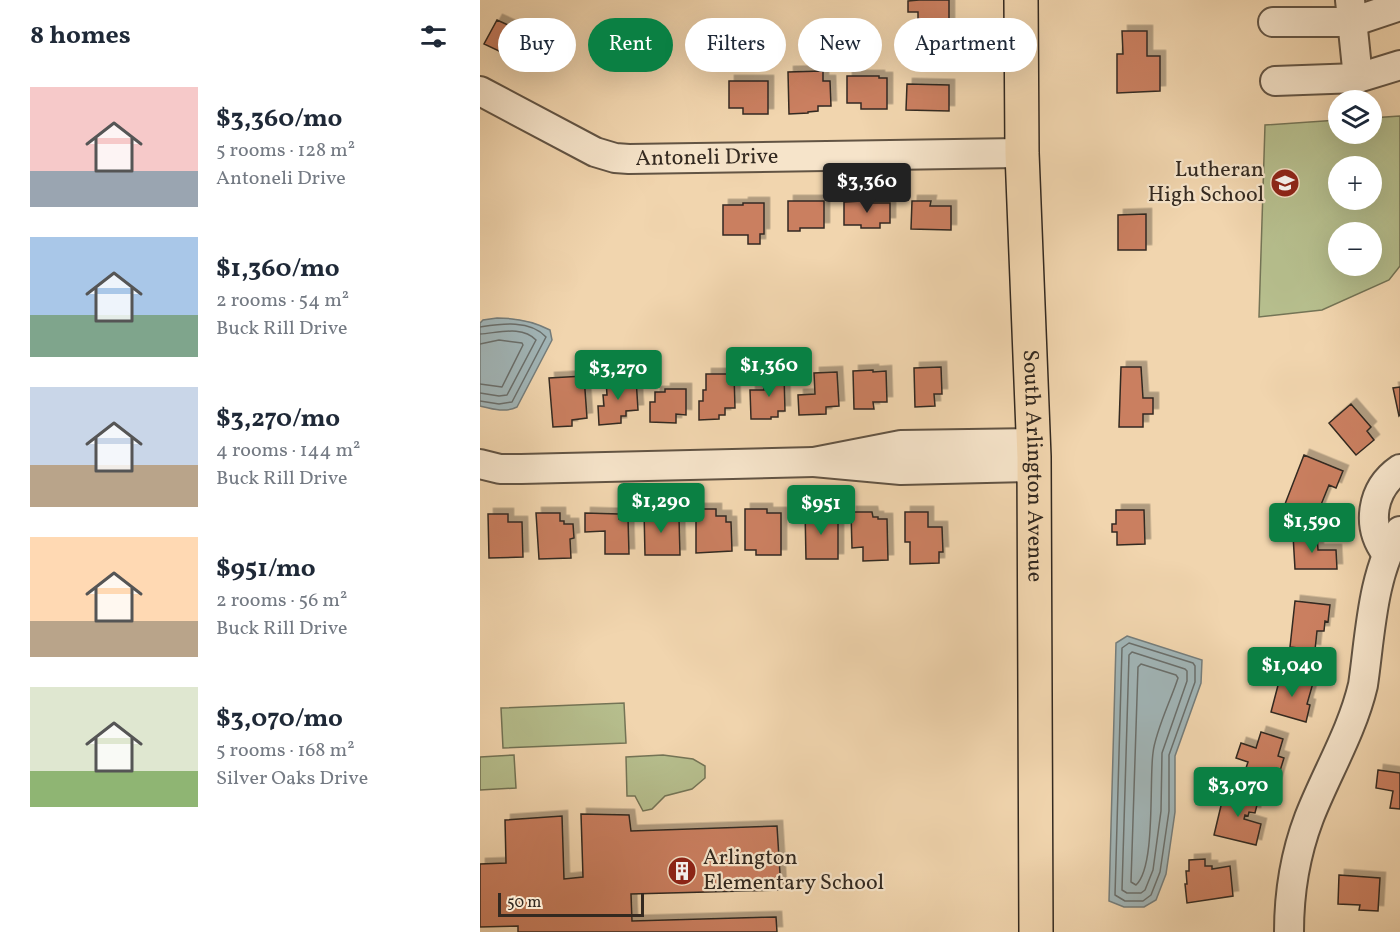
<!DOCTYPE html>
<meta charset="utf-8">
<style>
:root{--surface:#fff;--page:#f2f2f3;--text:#1f2937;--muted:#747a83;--accent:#0b8043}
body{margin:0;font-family:Vollkorn,serif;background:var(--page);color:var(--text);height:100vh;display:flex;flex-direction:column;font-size:22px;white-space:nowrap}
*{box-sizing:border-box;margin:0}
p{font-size:20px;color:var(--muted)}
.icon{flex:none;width:33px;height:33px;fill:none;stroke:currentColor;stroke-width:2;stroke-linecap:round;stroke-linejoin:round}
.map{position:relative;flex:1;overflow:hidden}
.details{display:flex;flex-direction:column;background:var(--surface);width:480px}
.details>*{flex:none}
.banner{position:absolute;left:18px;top:18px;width:570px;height:54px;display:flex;gap:12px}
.tools{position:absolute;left:848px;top:90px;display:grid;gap:12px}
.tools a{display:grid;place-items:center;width:54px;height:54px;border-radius:50%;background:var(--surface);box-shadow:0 6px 24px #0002;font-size:30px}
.scale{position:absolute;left:18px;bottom:15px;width:146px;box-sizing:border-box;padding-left:6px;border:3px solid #332920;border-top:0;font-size:16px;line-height:21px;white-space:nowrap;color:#332920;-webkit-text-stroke:4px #f6e4ca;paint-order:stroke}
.price{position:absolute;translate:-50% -51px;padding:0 14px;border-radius:6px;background:var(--accent);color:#fff;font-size:20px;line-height:39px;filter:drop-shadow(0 2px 3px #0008)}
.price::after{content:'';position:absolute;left:50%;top:36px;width:18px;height:14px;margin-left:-9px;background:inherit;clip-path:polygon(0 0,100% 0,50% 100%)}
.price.selected{background:#222;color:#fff}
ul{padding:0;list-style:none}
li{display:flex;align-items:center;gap:18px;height:150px;padding:0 30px}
li span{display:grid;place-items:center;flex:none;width:168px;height:120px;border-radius:0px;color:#555}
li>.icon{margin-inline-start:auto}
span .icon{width:72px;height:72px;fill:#fffc;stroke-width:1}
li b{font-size:26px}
h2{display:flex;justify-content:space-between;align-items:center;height:72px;padding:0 30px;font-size:26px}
.pill{padding:0 21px;border-radius:27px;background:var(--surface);box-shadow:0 6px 24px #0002;font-size:21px;line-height:54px}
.pill.selected{background:var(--accent);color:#fff}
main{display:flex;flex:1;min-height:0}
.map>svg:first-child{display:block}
</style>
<main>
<section class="details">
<h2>8 homes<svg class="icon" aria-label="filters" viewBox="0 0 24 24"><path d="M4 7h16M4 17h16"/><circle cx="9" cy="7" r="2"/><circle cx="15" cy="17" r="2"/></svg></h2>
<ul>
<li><span style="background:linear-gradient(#f6c9c9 70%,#9aa5b1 0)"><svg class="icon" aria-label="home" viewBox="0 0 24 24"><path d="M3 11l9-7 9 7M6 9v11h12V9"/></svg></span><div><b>$3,360/mo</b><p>5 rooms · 128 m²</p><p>Antoneli Drive</p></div></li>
<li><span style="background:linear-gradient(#a9c7e8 65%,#7fa58c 0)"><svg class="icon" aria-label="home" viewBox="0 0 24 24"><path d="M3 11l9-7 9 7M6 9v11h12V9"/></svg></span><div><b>$1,360/mo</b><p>2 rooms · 54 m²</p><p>Buck Rill Drive</p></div></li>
<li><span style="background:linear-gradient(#c9d6e8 65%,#b9a48a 0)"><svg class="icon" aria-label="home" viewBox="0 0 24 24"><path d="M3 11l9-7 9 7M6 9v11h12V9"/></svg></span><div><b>$3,270/mo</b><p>4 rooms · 144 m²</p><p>Buck Rill Drive</p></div></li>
<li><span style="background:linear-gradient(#ffd9b3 70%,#b9a48a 0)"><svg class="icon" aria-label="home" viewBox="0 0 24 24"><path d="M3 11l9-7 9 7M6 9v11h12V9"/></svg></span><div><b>$951/mo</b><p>2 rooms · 56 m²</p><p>Buck Rill Drive</p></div></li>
<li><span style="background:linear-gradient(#dfe7d0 70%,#8fb573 0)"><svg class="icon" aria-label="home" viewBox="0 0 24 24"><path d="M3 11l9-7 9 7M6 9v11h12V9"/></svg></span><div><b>$3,070/mo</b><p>5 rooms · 168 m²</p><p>Silver Oaks Drive</p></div></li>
</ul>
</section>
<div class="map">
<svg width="920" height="932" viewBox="0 0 920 932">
<defs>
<filter id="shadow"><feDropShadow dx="5.5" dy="-5.5" stdDeviation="0" flood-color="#0004"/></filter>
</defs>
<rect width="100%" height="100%" fill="#f1d5ae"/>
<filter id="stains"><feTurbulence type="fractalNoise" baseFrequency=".00333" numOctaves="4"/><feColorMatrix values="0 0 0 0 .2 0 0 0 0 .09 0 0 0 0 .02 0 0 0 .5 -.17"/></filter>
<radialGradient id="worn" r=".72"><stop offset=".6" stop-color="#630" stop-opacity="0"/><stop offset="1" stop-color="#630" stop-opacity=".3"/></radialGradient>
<path fill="#b6be8d" stroke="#747456" stroke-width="1.5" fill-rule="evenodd" d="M920,116v150l-11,14 -67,30 -63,7 6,-192 73,-5v14h33v-16zM891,166v34h-33v-34zM891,232v34h-33v-34z
M144,703l2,40 -123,5 -2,-40z
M34,755l2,33 -36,2v-33z
M183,755l30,4 12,7v12l-13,11 -27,7 -13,13 -9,2 -8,-15h-8l-1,-39z"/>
<path fill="#a1b5b7" stroke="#757d7b" stroke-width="1.5" d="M17,318c20,0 36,3 53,12l2,10 -35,67c-11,6 -25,2 -37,-1v-83l3,-3z
M647,636l75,24 -1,23 -26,73v56l-9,62 -10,26 -12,7h-20l-15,-6 7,-258z"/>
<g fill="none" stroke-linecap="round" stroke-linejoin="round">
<path stroke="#6a6f6c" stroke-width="1.5" d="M0,327c20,-3 50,-8 66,10l-34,65 -13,2 -19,-3
M0,334c18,-1 42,-9 56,6l-29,55 -8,1 -19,-3
M0,344l19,-4 23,3 1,2 -21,42 -22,-3
M649,643l64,20 2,3v16l-26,73v56l-9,61 -9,23 -8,6h-18l-10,-6 7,-247z
M652,652l53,17 2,2v10l-25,72 -1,58 -8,59 -8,20 -4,3h-14l-5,-3 7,-235z
M661,664l35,11 2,3c-7,22 -23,54 -25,75 -4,27 3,114 -17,132l-5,-3 7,-215z"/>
</g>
<path fill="#ca7f60" stroke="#332920" stroke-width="1.5" filter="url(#shadow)" d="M439,0h30v24h-3v18h-28v-30h-10v-11z
M17,20l33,15 -2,3 15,9 -12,22 -16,-9 1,-1 -32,-15z
M642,31h25v25h13v35l-43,2v-39h6z
M343,71v10h7l1,25h-13v5l-10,1v1l-19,1 -1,-42z
M367,76h32v2h8v31h-26v-6h-14z
M249,81h39v33h-25v-6h-14z
M427,84l42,1v26l-43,-1z
M308,201h36v27h-24v3h-12z
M382,201v2h28v20h-10v5h-19v-3h-17v-23z
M432,201h19l-1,5h21v24l-40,-1z
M263,203h21v31h-4v10h-12v-9h-25v-30h20z
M666,214v36h-28v-35z
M461,367l1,27h-8l1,12 -20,1 -1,-39z
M641,367h20l2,31h10v16h-10v13h-24z
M393,370v2l13,-1 1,31h-14l1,7h-20l-1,-38z
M357,372l2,34 -13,1v7l-27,1 -1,-20 17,-1 -1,-21z
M226,374h28l1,34h-10v7h-6v4l-20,1v-19h4v-11h3z
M304,374l1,37h-7v6h-7v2h-20l-1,-29h14l-1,-15z
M104,376l3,42 -15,2v6l-19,1 -4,-49z
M156,378l2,32 -12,1v5h-5v7l-22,2 -1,-19h6l-1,-11h4l-1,-15z
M920,387v28l-1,1 -6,-28z
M185,389h21v26l-10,-1v9l-26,-1v-20h5v-10h10z
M871,404l20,23 -4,4 7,9 -18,15 -27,-32z
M824,455l39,16 -7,17 -7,-3 -13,32 -31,-13z
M216,509h20v7h10v6h5l1,29 -36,2z
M265,509h22v4h14v42h-25v-5h-11z
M325,509h20v12l13,2v36h-32z
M164,510h20l1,8h14l1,37h-35z
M636,510h28l1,34 -28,1v-13h-5v-8h4z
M371,512h21l1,5h5v2h9l1,41 -25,1v-14l-11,1z
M425,512h23v15h14l1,25h-4v11l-29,1v-22h-5z
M56,513h24v8h4v3h9l1,14 -4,1 1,19 -32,1z
M105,513l34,1v5l9,-1 1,36h-24v-23l-20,1z
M8,514h20v8h14l1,35 -34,1z
M837,534l1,16h18l1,19h-42l-2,-34z
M815,601l35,4 -2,17 -3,-1 -1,10h-7l-2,19 -25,-3z
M801,674l32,9 -6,21 3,1 -4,17 -35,-10z
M781,732l22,7 -5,17 6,2 -9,29 -32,-10 5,-15 -12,-4 5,-15 15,5z
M898,770l22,3v36l-10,-1 3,-17 -17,-3z
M745,789l34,8 -4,16 -6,-1 -1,4 -3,-1 -1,4 17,5 -5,21 -42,-10z
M101,814l48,1 2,16 146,-5 4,64 -150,4 1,27 144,-4 1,15h-259v-6l-38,1v-63l26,-1 -1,-43 57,-4 2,63 19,-2z
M725,859v7h7v3l18,-3 3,30 -46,7 -2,-19h2l-1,-13h3v-11z
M859,875l41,3 -2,33 -19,-1 1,-5 -22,-1z"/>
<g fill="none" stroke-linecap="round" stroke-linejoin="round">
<g stroke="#625444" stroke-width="32">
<g id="minor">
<path d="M870,0l8,78 42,-13"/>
<path d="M793,22h79l48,-16"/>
<path d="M795,81l83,-3"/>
<path id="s1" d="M0,91l115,61 20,6 14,1 393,-6"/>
<path d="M554,443l-133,2 -87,17 87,8 133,-3"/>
<path d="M0,464l20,5h21l293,-7"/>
<path d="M906,553c-20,-27 -15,-64 14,-84"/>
<path d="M809,932c0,-39 6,-77 20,-114 17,-44 43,-86 54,-133 7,-47 9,-114 37,-154"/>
</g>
</g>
<g stroke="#332920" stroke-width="36">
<g id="major">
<path id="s2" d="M541,0l1,153 12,304 2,475"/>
</g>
</g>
<use href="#minor" stroke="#f6e4ca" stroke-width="28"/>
<use href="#major" stroke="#f1d5ae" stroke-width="33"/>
</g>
<defs>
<g id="school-disc" transform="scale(1.5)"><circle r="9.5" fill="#8f2418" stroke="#f6e4ca"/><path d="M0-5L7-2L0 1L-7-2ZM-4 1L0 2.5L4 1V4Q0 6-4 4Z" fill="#fff"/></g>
<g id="building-disc" transform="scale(1.5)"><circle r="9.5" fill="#8f2418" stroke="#f6e4ca"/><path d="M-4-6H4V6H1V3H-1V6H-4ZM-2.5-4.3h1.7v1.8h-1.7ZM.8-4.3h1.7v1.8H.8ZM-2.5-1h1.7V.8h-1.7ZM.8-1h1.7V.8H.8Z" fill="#fff"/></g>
</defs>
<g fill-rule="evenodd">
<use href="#school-disc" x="805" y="183"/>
<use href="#building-disc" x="202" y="871"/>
</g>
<g text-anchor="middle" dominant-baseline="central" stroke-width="4.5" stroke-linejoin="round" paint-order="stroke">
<g font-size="22" fill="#332920" stroke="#f6e4ca">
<text stroke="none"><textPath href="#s1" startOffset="243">Antoneli Drive</textPath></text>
<text stroke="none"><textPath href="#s2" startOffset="466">South Arlington Avenue</textPath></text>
</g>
<g font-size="22" fill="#332920" stroke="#f6e4ca" text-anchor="end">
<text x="784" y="170">Lutheran<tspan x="784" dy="25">High School</tspan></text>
<text x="223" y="858" text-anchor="start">Arlington<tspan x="223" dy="25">Elementary School</tspan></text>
</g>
</g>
<rect width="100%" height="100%" filter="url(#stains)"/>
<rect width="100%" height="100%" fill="url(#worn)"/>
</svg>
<div class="tools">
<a><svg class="icon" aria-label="layers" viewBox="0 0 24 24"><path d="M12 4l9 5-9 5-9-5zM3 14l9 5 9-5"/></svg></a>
<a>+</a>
<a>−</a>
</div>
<div class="scale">50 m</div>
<b class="price selected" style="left:387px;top:214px">$3,360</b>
<b class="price" style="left:289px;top:398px">$1,360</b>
<b class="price" style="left:138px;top:401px">$3,270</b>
<b class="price" style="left:181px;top:534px">$1,290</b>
<b class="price" style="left:341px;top:536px">$951</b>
<b class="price" style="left:832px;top:554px">$1,590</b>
<b class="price" style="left:812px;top:698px">$1,040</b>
<b class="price" style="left:758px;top:818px">$3,070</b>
<div class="banner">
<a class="pill">Buy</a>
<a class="pill selected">Rent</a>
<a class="pill">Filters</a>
<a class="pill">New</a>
<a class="pill">Apartment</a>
</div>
</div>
</main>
